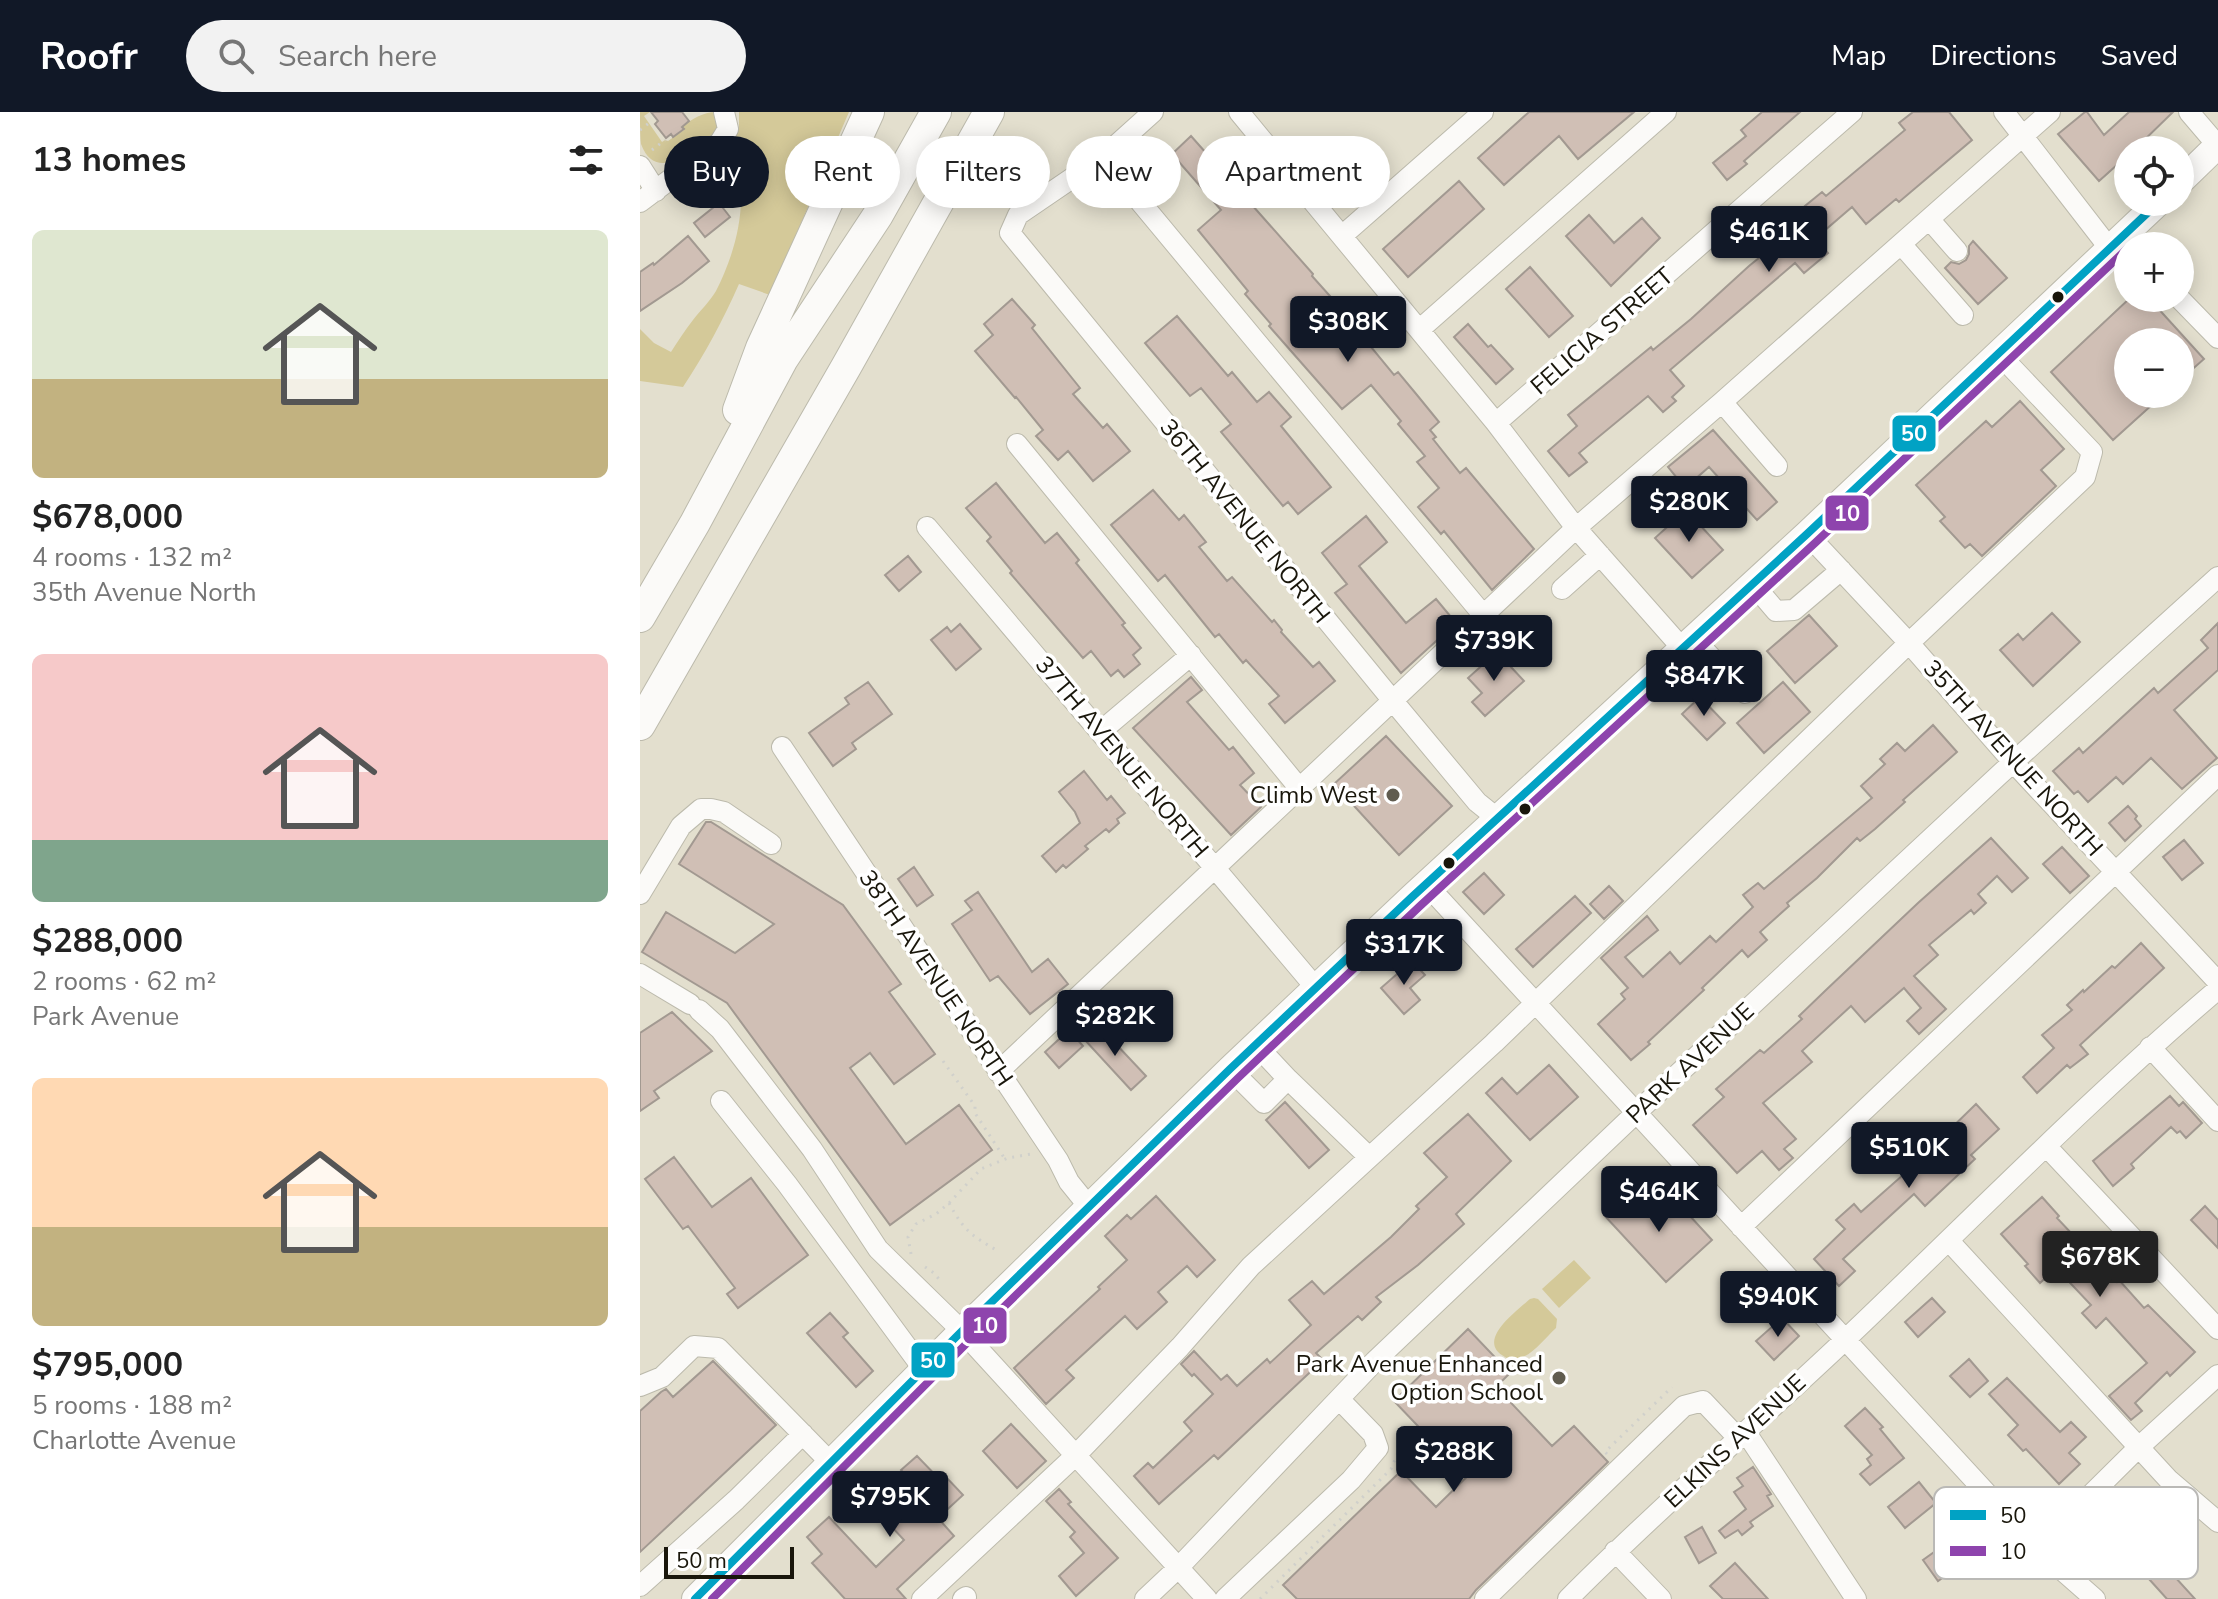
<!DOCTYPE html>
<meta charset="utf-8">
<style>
:root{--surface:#fff;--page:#f2f2f2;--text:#222;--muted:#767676;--accent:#111827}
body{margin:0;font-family:"Nunito Sans",sans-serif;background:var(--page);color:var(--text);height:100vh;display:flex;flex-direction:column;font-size:30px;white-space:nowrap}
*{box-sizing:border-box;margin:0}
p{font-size:26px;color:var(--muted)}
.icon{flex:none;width:44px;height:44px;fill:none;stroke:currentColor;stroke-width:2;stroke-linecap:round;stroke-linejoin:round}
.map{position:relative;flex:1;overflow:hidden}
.details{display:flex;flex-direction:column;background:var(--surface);width:640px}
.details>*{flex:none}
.top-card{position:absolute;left:24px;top:24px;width:760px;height:72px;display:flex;gap:16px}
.controls{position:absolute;left:1474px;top:24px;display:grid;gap:16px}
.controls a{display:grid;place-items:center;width:80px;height:80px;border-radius:50%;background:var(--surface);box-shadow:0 4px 20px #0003;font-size:40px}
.scale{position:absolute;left:24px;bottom:20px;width:130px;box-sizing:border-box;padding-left:8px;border:4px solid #19160b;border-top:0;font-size:22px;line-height:28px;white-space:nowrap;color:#19160b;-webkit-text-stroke:6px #fff;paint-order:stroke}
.price{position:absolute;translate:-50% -68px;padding:0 18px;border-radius:8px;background:var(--accent);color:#fff;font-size:26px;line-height:52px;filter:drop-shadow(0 2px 4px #0008)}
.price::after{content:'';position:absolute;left:50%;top:48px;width:24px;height:18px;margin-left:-12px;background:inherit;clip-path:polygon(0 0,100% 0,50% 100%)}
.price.active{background:#222;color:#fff}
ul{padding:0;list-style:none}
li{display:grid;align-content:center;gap:16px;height:424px;padding:0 32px}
li span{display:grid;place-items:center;height:248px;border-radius:12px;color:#555}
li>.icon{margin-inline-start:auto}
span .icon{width:144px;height:144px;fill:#fffc;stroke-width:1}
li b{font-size:34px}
h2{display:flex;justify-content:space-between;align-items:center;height:96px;padding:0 32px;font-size:34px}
.tag{padding:0 28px;border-radius:36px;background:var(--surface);box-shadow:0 4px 20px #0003;font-size:28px;line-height:72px}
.tag.active{background:var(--accent);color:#fff}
header{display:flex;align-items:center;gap:48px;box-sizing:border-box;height:112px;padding:0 40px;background:var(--accent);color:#fff}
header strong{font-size:38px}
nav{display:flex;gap:44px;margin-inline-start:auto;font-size:28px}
.search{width:560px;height:72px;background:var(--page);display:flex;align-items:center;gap:20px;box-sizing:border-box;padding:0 28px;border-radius:44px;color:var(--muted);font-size:30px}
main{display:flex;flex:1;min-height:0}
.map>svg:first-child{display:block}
</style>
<header>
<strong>Roofr</strong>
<div class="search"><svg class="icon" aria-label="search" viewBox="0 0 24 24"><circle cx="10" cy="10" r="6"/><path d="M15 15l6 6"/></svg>Search here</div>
<nav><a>Map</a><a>Directions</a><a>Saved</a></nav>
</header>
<main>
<section class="details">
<h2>13 homes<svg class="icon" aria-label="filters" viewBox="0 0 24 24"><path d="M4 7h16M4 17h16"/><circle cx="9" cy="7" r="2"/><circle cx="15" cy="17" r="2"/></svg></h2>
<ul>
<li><span style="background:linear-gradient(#dfe7d0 60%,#c2b280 0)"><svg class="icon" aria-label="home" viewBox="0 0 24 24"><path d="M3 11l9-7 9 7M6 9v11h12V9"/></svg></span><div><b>$678,000</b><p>4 rooms · 132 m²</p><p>35th Avenue North</p></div></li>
<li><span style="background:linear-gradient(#f6c9c9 75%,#7fa58c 0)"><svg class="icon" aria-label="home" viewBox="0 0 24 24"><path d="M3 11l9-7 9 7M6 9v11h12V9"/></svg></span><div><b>$288,000</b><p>2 rooms · 62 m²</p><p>Park Avenue</p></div></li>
<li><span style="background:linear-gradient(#ffd9b3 60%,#c2b280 0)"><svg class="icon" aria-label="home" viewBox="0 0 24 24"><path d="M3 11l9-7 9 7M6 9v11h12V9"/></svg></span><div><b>$795,000</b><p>5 rooms · 188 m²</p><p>Charlotte Avenue</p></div></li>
</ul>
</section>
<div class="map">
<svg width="1578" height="1487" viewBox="0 0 1578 1487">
<rect width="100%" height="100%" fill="#e3dfce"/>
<path fill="#d4c999" d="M0,0h10l-6,4 18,26 3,-2 3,1 16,-11 -2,-3c10,-8 21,-15 34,-15l2,19c-20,15 -61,56 -77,13 -1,-9 -1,-23 -1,-32z
M99,0h110l-79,183 -31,-11c-16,36 -34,70 -56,103l-43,-6v-52l14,14 17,9c7,-11 14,-22 22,-32 7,-9 17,-19 23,-29 23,-45 37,-104 11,-150l12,-14z
M934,1148l17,18 -32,30 -17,-19z
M894,1186l4,1 19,20 -1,9c-10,9 -21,24 -33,29 -6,3 -13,3 -18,0 -31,-16 13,-47 25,-58z"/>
<path fill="#d0bfb5" stroke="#a29991" stroke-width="2" d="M11,0h31l7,9 -7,6 2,2 -11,8 -2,-3 -5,4 -11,-14 3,-3z
M889,0h105l-56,47 -19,-23 -55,49 -26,-27z
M1122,0h38l-56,49 3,3 -20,16 -14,-17 33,-27 -5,-6z
M1273,0h36l23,28 -73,62 -3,-3 -30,25 -14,-17 -36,31 12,15 -24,20 -9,-10 -125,107 14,16 -12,11 4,4 -13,11 -15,-16 -69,57 8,9 -18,14 -21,-25 29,-25 -9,-11 83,-68 2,3 38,-31 58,-53 63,-51 -7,-9 17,-14 4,4 79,-66 -6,-7z
M1445,0h2l17,23 25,-23h44l-39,38h-6v5l-29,26 -41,-47z
M551,24l122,138 -1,2 52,58 -2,2 32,39 4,-3 19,23 22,27 -9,8 6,7 -3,2 27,34 6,-5 68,81 -42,41 -48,-59 -3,3 -23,-27 21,-19 -22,-26 8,-6 -27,-32 3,-3 -30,-36 -29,24 -73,-83 2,-2 -26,-30 3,-3 -50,-61 23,-20 -49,-56z
M819,69l25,28 -76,68 -25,-28z
M79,91l11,14 -25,20 -11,-14z
M949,103l25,28 28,-25 18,20 -49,48 -45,-50z
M48,124l21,25 -27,22 -42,28v-39l13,-9 1,2z
M1333,129l34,37 -29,26 -33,-36 6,-6 8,2 7,-4 3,-6v-8z
M890,155l43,49 -24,21 -43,-48z
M1490,186h33l-8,7 49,54 -24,21v-38h-52v8l-8,7 8,9v28h36l-51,46 -62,-68z
M372,187l23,26 -3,3 48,60 -7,6 30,34 4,-4 23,27 -37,30 -25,-30 -10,9 -22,-24 7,-6 -27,-33 -1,1 -40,-47 18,-16 -9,-11z
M537,204l51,60 4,-4 25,30 12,-10 22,25 -10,9 50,61 -33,27 -10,-12 -5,4 -62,-74 10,-8 -30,-36 -11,8 -45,-53z
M828,212l20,23 3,-2 22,24 -17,15 -42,-47z
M1380,289l44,48 -23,21 15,16 -74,70 -12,-12 -5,4 -25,-27 5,-4 -29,-32 70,-64 6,6z
M1073,318l64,72 -20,18 -48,-53 -24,21 -17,-21z
M356,371l49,60 12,-10 22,27 -3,3 49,60 -3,2 19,23 -8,7 7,9 -16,13 -6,-7 -7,6 -20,-25 -8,7 -73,-85 2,-2 -25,-30 4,-4 -25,-29z
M513,378l26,30 5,-5 22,27 -7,5 28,34 5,-4 40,45 2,-2 8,10 -1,2 32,35 6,-5 16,19 -50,42 -16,-19 10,-8 -33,-36 -3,3 -24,-29 -4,3 -50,-62 -7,6 -47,-56z
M1046,398l37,40 -31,28 -37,-40z
M726,404l21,26 -28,24 47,57 30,-24 20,24 -55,50 -66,-80 12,-9 -25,-31z
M268,444l13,16 -22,19 -14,-16z
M1412,501l28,29 -47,44 -33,-36 18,-16 5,6z
M1169,503l28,31 -42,37 -28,-32z
M1578,511v47l-44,40 43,48 -35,31 -31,-31 -28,26 -7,-7 -28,25 -10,-11 -4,3 -21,-23 26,-23 4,5 71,-65 4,5 50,-45 -7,-8z
M320,512l21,25 -25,21 -25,-30 16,-13 4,5z
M857,540l27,29 -39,35 -13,-14 10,-9 -14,-15z
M551,565l11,13 -15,12 42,48 4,-3 21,26 -14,12 21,22 -30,28 -98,-107z
M228,570l24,32 -40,29 4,6 -23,17 -24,-33 40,-29 -4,-6z
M1143,570l27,30 -46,41 -27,-30z
M1060,585l25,26 -18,17 -25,-26z
M1293,613l24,27 -54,48 2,2 -30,27 -15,12 -3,-3 -40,40 -30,25 2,3 -29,26 7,8 -19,17 -6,-7 -40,38 2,2 -56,52 2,2 -19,16 -33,-36 27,-25 -4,-5 7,-6 -27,-30 46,-42 11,14 -33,27 18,20 27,-25 10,12 30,-28 6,6 37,-35 -10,-12 15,-12 6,6 108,-91 -11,-12 24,-22 -5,-5 17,-16 8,8z
M746,624l66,70 -53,49 -65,-71z
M444,659l23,29 4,-4 14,17 -8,6 2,4 -10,9 -3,-3 -21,17 3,3 -22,19 -3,-3 -7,7 -14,-16 38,-33 -5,-11 -16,-20z
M1488,694l9,10 -2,3 6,7 -16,15 -16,-18z
M66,710h5l132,83 58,79 -12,8 46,62 -41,30 -24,-31 -20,15 56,76 53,-39 33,45 -102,75 -163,-222 -85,-51 24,-40 69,41 39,-29 -95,-60z
M1351,726l37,40 -16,14 -15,-16 -19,18 8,9 -12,11 -3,-4 -42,35 9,10 -24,21 32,33 -27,25 -12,-13 14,-13 -17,-20 -39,34 -14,-16 -49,45 10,11 -49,41 33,36 -12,10 9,9 -14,12 -17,-19 -25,22 -44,-48 31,-28 -8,-8 44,-39 4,3 38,-34 -3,-3 27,-26 92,-87z
M1544,728l19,23 -21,17 -19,-23z
M1422,735l27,29 -19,17 -27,-29z
M274,755l19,28 -16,11 -19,-27z
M844,761l20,22 -20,19 -21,-22z
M969,774l14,15 -19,18 -14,-15z
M338,780l54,80 16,-13 20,25 -38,30 -32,-38 -8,5 -38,-57 20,-14 -7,-9z
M935,784l16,17 -58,54 -17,-18z
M1501,831l23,25 -84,77 8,9 -18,14 -3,-3 -30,28 -14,-16 31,-29 -12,-13 30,-25 -5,-5 16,-15 1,2 28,-26 3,2z
M772,849l13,14 -15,13 10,12 -16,14 -23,-26z
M32,900l40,39 -58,40 5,7 -19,13v-78z
M458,913l48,51 -15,14 -47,-51z
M429,918l14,16 -24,22 -14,-16z
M909,953l29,32 -48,43 -44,-47 16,-15 15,16z
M1530,984l9,10 4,-4 19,21 -16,15 -6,-7 -3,2 -6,-6 -40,37 3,4 -21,18 -20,-25z
M645,990l44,48 -20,18 -43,-48z
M1336,992l23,25 -28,26 4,4 -50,47 -11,-12 -71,65 12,12 -16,15 -25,-27 31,-30 -9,-9 18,-16 7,8 42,-37 -3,-3 13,-11 6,7 23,-19 -6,-6z
M828,1002l43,47 -55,53 8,10 -46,41 -42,32 5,5 -19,18 -4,-4 -42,37 7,7 -105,99 -4,-4 -55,49 -25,-28 14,-13 5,5 39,-37 -8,-9 29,-28 -19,-20 -2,2 -11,-12 13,-13 27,29 6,-5 10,11 30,-27 3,4 41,-38 -22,-25 23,-19 12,13 67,-57 28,-28 -3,-3 31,-29 -23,-24z
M34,1045l38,50 39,-29 57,77 -70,53 -11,-14 8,-6 -47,-62 -5,3 -38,-50z
M990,1080l9,10 4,-4 19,20 16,-15 34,37 -46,42 -62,-67z
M516,1084l59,64 -18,17 -10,-11 -29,26 9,10 -30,27 -12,-13 -59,54 8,8 -28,26 -32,-36 86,-79 -2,-2 29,-27 -22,-24 22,-21 4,4z
M1402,1085l17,19 -2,2 60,64 2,-2 25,28 4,-3 47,47 -25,24 -3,-4 -32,31 7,8 -11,9 -22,-24 38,-33 -41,-45 -10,10 -14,-15 9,-8 -35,-37 -16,15 -15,-17 3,-2 -27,-30z
M1565,1094l13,14v28l-27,-28z
M1292,1186l13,14 -27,25 -13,-15z
M190,1201l18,20 -5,4 30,34 -17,16 -49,-54z
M1142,1206l17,18 -25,24 -18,-19z
M828,1217l42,44 -14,14 56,59 22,-20 34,36 -132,128 -7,9h-172l-14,-14 118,-114 35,36 46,-45 -30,-31 -15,15 -43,-45z
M1329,1247l19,22 -18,16 -20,-21z
M73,1249l63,64 -136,127v-141l21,-19 5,-3 7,8z
M1367,1266l53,54 11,-10 15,15 -17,16 11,11 -21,20 -33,-35 -3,2 -15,-16 10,-10 -29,-31z
M1225,1296l18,19 -3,2 24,29 -34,27 -10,-11 11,-9 -4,-6 5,-4 -27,-29z
M371,1312l35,37 -29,27 -34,-37z
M277,1344l25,26 5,-4 16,17 -25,23 16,18 -57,53 9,10h-61l-33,-36 10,-9 -15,-17 22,-20 47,50 28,-27 -27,-29 33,-31 -9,-10z
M1113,1355l18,27 -4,2 6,10 -23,16 3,4 -11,9 -4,-5 -13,8 -6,-7 27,-22 -12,-17 9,-6 -6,-8z
M1279,1370l17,21 -31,25 -17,-21z
M419,1377l12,13 -3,2 50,54 -42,38 -17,-20 25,-23 -14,-16 5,-5 -29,-31z
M1062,1415l14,26 -17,10 -14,-26z
M1318,1423l15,21 -35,25 -15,-21z
M1095,1451l33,36h-45l-13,-13z
M1525,1454l30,33h-28l-18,-20z"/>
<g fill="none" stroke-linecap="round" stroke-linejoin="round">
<g stroke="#bcbaac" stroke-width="22">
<path id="minor" d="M513,0l-50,45 -85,58 -8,18 383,468 84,101 21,17
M599,0l257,311 80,105 106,120
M1364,0l106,137
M1549,0l29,34
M463,45l381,459
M0,54l16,25
M0,90l80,-60 8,-13 -4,-17
M1289,107l28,32
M703,123l140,-123
M1261,132l62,71
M1539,186l39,40
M779,218l247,-218
M1082,290l55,64
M856,311l356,-311
M377,332l283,345
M287,415l389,461
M1167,422l102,109 104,119 205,220
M1113,472l23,27 18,-1 47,-40
M922,477l38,-34
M1053,526l52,55
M460,620l91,-77
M142,635l276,413 11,22 21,26
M786,772l611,664 58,51
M0,782l41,-68 20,-17h10l13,3 47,32
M0,862l50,30
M59,898l21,19 92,120 66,100 84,82 245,268
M1510,935l68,74
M590,957l34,34 24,-24 -32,-34
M358,960l578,-544 146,-126 328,-290
M648,967l81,78
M81,989l66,83 137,186
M1407,1035l171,182
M1101,1115l477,-452
M1309,1129l219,238 50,43
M0,1274l22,-9 32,-31 24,2 113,115
M1105,1319l111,168
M1397,1436l102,-101 79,-72
M975,1439l46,48
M0,1474l96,-86 67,-66
M282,1487l153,-143 105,-109 71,-81 243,-223 415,-400 176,-166 7,-25 -93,-98
M323,1487l3,-2
M505,1487l33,-31 197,-207 261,-248 363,-338 219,-198
M585,1487l126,-119 27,-32 -5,-14 -34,-35
M845,1487l199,-193 19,-5 35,37
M928,1487c89,-90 186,-173 279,-261 123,-117 242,-239 371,-349"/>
</g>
<g stroke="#bcbaac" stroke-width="28">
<path id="major" d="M1540,70l38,-37
M55,1487l267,-268 268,-262 182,-172 395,-363 352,-332"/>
</g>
<g stroke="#bcbaac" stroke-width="32">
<path id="highway" d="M98,298l23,-62 108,-236
M0,505l55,-94 88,-164 95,-144 58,-103
M0,613l206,-358 143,-255"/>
</g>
<path stroke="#d0d0cb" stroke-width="3" stroke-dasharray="2 6" stroke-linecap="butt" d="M0,18l9,-7
M12,38l13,-10
M303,949l32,45v7l30,46
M309,1091c15,28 23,33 49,48
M271,1142l-3,-17 8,-13 20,-10 13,-11 32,-34 27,-11 23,-4
M285,1155l9,6 8,10
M967,1342l-2,-2 67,-65
M620,1487l131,-130 8,-19 -2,-7"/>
<use href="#minor" stroke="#fbfaf8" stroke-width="20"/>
<use href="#major" stroke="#fbfaf8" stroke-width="26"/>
<use href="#highway" stroke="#fbfaf8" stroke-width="30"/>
<g stroke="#fff" stroke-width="14">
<path id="bus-1" d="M55,1487l267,-268 268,-262 182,-172 395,-363 352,-332"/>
</g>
<g stroke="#fff" stroke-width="14">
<path id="bus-2" d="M72,1487l258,-259 268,-262 182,-172 395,-363 313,-295"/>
</g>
<use href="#bus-1" stroke="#01a2c4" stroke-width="8"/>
<use href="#bus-2" stroke="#8e44ad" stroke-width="8"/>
</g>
<g fill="#19160b" stroke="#fff" stroke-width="3">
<circle cx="1418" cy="185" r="7"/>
<circle cx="885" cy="697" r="7"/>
<circle cx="809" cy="751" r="7"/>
</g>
<g fill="#605c4f" stroke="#fff" stroke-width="3">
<circle cx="753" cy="683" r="8"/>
<circle cx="919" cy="1266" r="8"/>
</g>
<g text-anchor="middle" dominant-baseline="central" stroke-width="7" stroke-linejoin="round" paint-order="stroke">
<g font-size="24" fill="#19160b" stroke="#fff">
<text transform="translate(962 219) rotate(-41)">FELICIA STREET</text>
<text transform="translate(605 409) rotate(51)">36TH AVENUE NORTH</text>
<text transform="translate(482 645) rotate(50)">37TH AVENUE NORTH</text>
<text transform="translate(1373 646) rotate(48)">35TH AVENUE NORTH</text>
<text transform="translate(296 866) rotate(56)">38TH AVENUE NORTH</text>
<text transform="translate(1050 951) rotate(-43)">PARK AVENUE</text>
<text transform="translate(1095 1329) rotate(-43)">ELKINS AVENUE</text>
</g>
<g font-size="24" fill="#19160b" stroke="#fff" text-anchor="end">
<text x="737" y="683">Climb West</text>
<text x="903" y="1252">Park Avenue Enhanced<tspan x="903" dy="28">Option School</tspan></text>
</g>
</g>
<rect x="1294" y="1375" width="264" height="92" rx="12" fill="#fff" stroke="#bab9b6" stroke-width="2"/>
<rect x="1310" y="1398" width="36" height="10" fill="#01a2c4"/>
<rect x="1310" y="1434" width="36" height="10" fill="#8e44ad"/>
<g font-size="22" fill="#19160b">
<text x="1360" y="1411">50</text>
<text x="1360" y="1447">10</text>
</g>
<g stroke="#fff" stroke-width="3">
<rect x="1251" y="302" width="46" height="39" rx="8" fill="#01a2c4"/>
<rect x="1184" y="382" width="46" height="38" rx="8" fill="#8e44ad"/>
<rect x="322" y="1194" width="46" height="39" rx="8" fill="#8e44ad"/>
<rect x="270" y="1229" width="46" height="38" rx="8" fill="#01a2c4"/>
</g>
<g font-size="22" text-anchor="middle" font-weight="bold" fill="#fff">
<text x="1274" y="329">50</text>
<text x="1207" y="409">10</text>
<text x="345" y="1221">10</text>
<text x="293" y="1256">50</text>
</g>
</svg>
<div class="controls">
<a><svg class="icon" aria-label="locate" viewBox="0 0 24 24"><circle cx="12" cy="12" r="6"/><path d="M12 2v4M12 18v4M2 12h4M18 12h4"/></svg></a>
<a>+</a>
<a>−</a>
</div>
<div class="scale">50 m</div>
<b class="price" style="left:1129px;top:162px">$461K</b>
<b class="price" style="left:708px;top:252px">$308K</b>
<b class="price" style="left:1049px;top:432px">$280K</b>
<b class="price" style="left:854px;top:571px">$739K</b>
<b class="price" style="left:1064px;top:606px">$847K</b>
<b class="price" style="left:764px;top:875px">$317K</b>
<b class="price" style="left:475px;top:946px">$282K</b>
<b class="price" style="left:1269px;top:1078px">$510K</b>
<b class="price" style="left:1019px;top:1122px">$464K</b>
<b class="price active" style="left:1460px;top:1187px">$678K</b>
<b class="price" style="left:1138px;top:1227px">$940K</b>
<b class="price" style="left:814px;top:1382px">$288K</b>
<b class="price" style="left:250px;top:1427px">$795K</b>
<div class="top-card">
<a class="tag active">Buy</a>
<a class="tag">Rent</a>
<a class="tag">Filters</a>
<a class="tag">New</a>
<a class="tag">Apartment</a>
</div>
</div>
</main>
